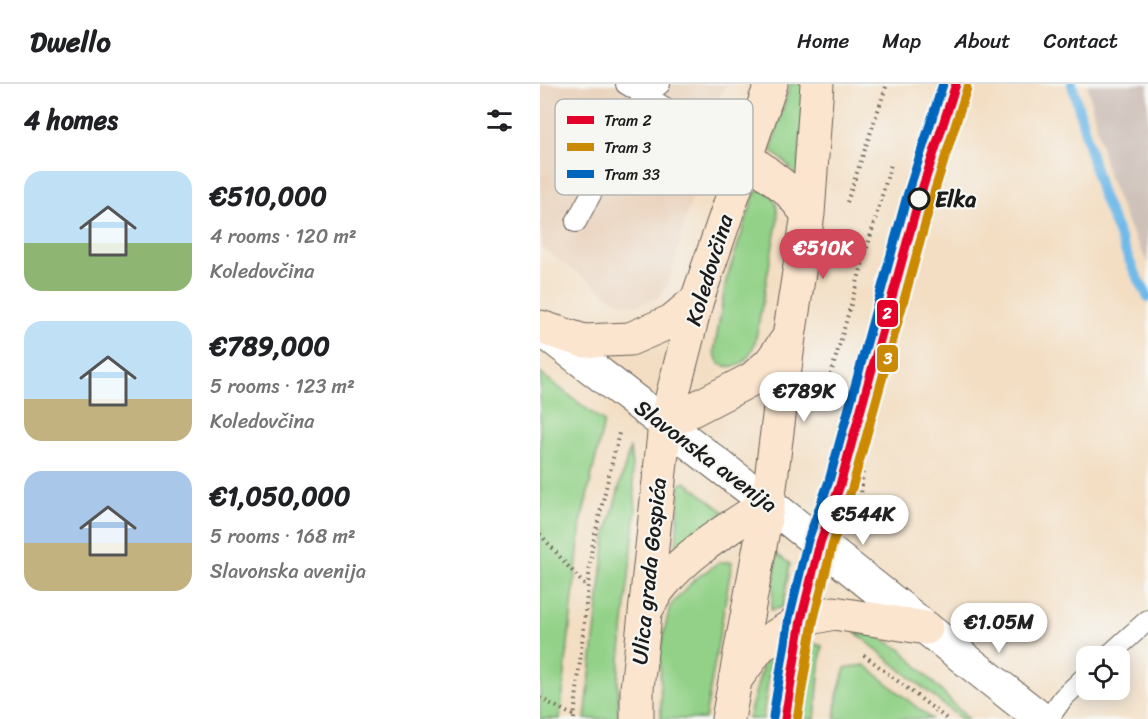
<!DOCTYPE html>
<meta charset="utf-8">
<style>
:root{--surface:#fff;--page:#f6f6f6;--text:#202124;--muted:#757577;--line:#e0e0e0;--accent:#d1495b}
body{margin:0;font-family:Sriracha,sans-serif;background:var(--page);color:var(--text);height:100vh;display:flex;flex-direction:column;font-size:22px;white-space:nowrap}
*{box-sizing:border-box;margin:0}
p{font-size:20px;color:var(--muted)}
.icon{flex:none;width:33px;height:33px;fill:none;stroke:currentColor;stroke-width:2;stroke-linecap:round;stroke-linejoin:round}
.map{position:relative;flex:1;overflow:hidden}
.drawer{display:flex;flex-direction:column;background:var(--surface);width:540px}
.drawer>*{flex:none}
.buttons{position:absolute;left:536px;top:562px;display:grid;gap:12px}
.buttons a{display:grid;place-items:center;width:54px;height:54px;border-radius:12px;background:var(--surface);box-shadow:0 3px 15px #0003;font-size:30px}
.price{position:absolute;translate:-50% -51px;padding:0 14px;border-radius:21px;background:#fff;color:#222;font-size:20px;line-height:39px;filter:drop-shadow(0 2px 3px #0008)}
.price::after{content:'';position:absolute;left:50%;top:36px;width:18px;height:14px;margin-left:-9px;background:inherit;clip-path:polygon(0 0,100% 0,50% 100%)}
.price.current{background:var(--accent);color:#fff}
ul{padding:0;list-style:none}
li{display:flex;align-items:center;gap:18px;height:150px;padding:0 24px}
li span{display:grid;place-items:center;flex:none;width:168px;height:120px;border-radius:18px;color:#555}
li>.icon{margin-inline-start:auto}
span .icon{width:72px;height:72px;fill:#fffc;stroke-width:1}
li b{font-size:26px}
h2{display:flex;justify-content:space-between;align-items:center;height:72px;padding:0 24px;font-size:26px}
header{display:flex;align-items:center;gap:36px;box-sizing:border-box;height:84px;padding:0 30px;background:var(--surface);border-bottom:2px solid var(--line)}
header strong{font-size:28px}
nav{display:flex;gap:33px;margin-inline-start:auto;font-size:21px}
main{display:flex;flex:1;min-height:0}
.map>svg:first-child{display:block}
</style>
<header>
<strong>Dwello</strong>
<nav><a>Home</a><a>Map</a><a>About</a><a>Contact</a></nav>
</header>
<main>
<section class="drawer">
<h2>4 homes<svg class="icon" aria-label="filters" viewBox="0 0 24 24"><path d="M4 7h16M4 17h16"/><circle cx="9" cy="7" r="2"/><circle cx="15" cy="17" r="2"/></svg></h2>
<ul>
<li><span style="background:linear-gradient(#bfe0f5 60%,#8fb573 0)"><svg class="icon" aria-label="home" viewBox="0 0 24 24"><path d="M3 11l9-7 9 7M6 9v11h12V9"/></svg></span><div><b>€510,000</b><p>4 rooms · 120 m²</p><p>Koledovčina</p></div></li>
<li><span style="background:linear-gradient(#bfe0f5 65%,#c2b280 0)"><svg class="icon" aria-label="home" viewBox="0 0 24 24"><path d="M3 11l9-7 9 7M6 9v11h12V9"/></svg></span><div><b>€789,000</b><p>5 rooms · 123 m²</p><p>Koledovčina</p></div></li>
<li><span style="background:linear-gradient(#a9c7e8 60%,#c2b280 0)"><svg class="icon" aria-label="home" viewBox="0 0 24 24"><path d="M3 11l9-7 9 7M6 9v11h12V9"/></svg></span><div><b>€1,050,000</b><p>5 rooms · 168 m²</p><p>Slavonska avenija</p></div></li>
</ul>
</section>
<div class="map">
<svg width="608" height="635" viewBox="0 0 608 635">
<rect width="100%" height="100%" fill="#f6f6f2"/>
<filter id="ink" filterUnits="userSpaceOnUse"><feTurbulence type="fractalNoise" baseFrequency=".0167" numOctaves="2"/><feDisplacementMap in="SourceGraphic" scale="12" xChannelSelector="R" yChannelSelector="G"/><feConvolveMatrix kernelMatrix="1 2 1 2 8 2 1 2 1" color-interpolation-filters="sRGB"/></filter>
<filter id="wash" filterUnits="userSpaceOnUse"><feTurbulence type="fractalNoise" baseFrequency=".008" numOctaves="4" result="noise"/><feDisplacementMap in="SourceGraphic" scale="24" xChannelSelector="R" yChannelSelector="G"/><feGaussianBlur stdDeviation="1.35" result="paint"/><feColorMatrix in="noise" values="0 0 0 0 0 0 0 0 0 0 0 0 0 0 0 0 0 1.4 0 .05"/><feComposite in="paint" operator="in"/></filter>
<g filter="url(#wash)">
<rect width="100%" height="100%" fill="#f3dec3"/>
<path fill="#e8ceb6" d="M0,0h187l-8,15 -51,185 -8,12 -23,10 -19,-4 -78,-56z"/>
<path fill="#cec1b9" d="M547,0h61v179l-19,-36 -22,-54z"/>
<path fill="#92d187" stroke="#577652" stroke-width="1.5" d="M250,0h15l-7,94 -13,-16 -14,-11z
M222,105c14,6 15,15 16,29l-23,125c-7,18 -16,29 -36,21l-5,-12 12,-71 29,-88z
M0,289l64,49 -23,101 -21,196h-20z
M90,363l6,62 -18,171v39h-33l21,-183z
M146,398l38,30 -48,36 4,-64z
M237,470l13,10 -7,43 -12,3z
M179,478h13l-27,157h-44l-1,-69 10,-44 24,-26z
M315,548l25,5 22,13 66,69h-7z
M265,557l17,5 -7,73h-19z
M231,572l-8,63h-15l15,-54z
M325,581l66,54h-96l2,-22 8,-29z"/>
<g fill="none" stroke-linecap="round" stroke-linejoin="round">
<path stroke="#70bae9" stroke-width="10" d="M532,0l29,108 32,77 15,28"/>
</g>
</g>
<g filter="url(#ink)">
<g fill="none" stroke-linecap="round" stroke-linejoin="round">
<g stroke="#676056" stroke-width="22">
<path id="lane" d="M86,0l119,72
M36,138l68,-126 16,-12
M567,573l41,-37
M508,635l15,-21 23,-22"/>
</g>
<g stroke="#676056" stroke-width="35">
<path id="street" d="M1,245l227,174 273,216"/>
</g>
<g stroke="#676056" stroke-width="35">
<path id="secondary" d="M205,72l42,33 21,25
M0,243l44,14 46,-2 42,-18 25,-21
M125,340l87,-45 18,-16 19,-26
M106,526c5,-8 9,-17 15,-24 28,-35 70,-59 107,-83
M198,592l22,-30 41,-26 33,-7 92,15
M97,635v-30l28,-265 32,-124 74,-216
M188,635l40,-216 21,-166 19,-123 9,-130"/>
</g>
<path stroke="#676056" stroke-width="4" stroke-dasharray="1.5 4.5" stroke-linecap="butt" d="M307,118l40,-118
M276,311h9l66,-231
M306,409l13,16
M320,426l5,-70 79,-263
M0,450l47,54
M324,571l83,64
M0,614l34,18
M34,635l18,-172 27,-114"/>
<use href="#lane" stroke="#fff" stroke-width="20"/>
<use href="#street" stroke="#fff" stroke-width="33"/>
<use href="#secondary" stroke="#fbe5cf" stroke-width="33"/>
<g stroke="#f6f6f2" stroke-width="14">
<path id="tram-1" d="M245,635l16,-99 19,-77 20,-58 79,-286 37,-115"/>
</g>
<g stroke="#f6f6f2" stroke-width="14">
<path id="tram-2" d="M257,635l16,-97 19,-76 20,-58 79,-286 36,-114"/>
</g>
<g stroke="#f6f6f2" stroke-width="14">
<path id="tram-3" d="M233,633l16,-99 19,-78 21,-59 78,-285 36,-112"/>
</g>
<use href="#tram-1" stroke="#e4002b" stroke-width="9"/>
<use href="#tram-2" stroke="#cb8a06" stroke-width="9"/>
<use href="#tram-3" stroke="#0065bd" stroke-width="9"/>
</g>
</g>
<circle fill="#f6f6f2" stroke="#1c1c1c" stroke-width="3" cx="379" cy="115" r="10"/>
<g text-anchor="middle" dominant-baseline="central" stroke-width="4.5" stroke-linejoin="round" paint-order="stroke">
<g font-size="22" font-weight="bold" fill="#1c1c1c" stroke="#f6f6f2" text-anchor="start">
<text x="395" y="115">Elka</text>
</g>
<g font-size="22" fill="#1c1c1c" stroke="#f6f6f2">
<text transform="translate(169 186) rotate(-73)">Koledovčina</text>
<text transform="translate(166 372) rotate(37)">Slavonska avenija</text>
<text transform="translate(109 487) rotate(-84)">Ulica grada Gospića</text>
</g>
</g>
<rect x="15" y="15" width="198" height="96" rx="9" fill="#f6f6f2" stroke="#b5b5b2" stroke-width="1.5"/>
<rect x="27" y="32" width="27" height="8" fill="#e4002b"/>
<rect x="27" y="59" width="27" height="8" fill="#cb8a06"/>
<rect x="27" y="86" width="27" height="8" fill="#0065bd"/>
<g font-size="16" fill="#1c1c1c">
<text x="64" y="42">Tram 2</text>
<text x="64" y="69">Tram 3</text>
<text x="64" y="96">Tram 33</text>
</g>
<g stroke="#f6f6f2" stroke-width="2">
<rect x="336" y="215" width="23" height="29" rx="6" fill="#e4002b"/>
<rect x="336" y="260" width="23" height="29" rx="6" fill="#cb8a06"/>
</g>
<g font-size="16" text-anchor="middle" font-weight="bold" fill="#fff">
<text x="347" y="235">2</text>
<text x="348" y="280">3</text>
</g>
</svg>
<div class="buttons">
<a><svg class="icon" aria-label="locate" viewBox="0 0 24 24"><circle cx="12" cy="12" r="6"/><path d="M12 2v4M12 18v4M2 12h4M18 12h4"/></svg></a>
</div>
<b class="price current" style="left:283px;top:196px">€510K</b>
<b class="price" style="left:264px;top:339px">€789K</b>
<b class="price" style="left:323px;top:462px">€544K</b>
<b class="price" style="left:459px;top:570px">€1.05M</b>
</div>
</main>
